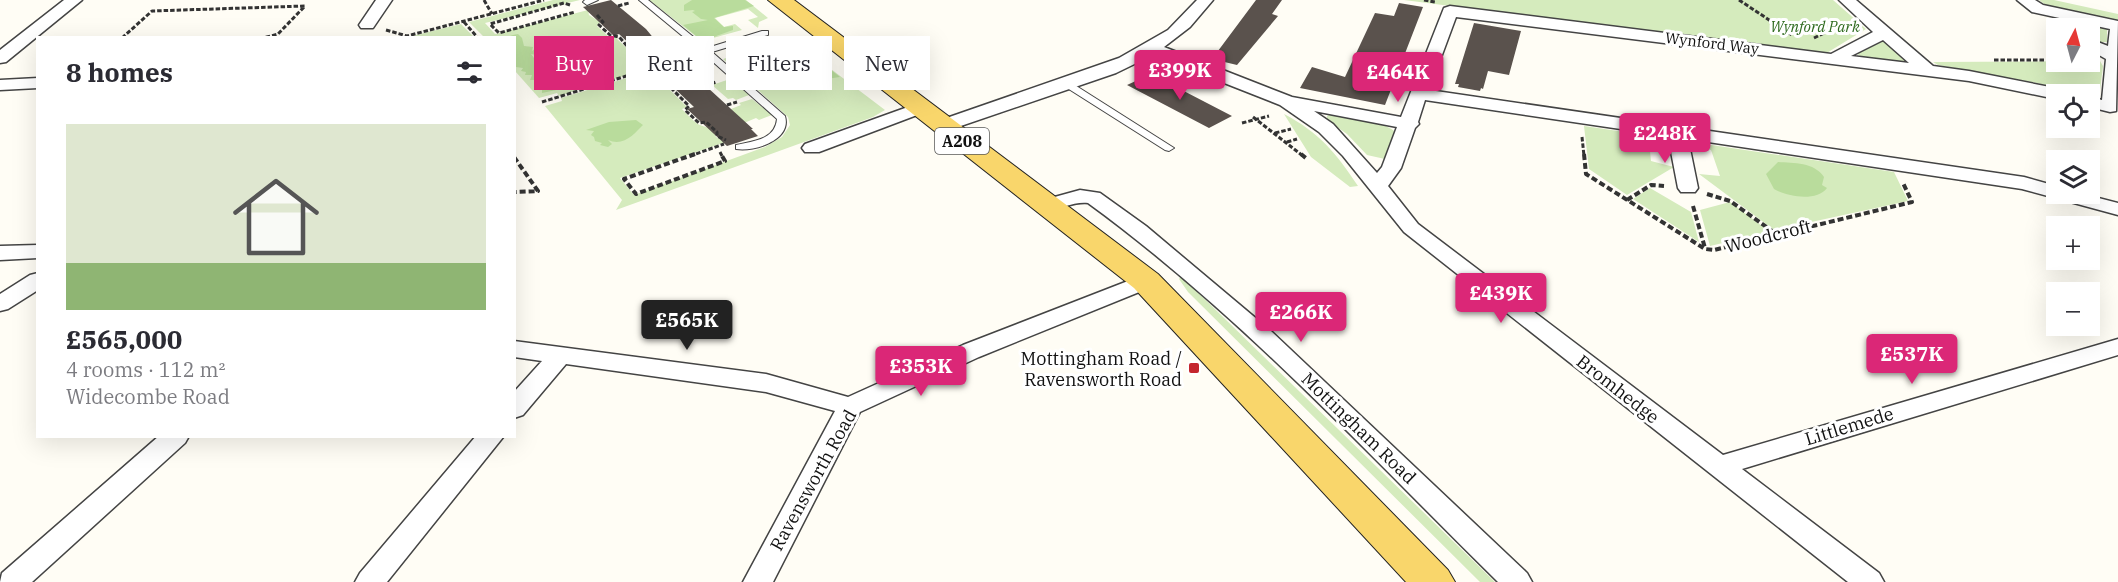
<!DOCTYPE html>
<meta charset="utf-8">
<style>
:root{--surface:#fff;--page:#f7f7f7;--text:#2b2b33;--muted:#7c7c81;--accent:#db2777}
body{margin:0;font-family:"IBM Plex Serif",serif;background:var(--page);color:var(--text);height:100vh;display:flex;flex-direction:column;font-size:22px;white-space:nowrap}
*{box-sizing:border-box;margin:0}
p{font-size:20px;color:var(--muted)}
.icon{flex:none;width:33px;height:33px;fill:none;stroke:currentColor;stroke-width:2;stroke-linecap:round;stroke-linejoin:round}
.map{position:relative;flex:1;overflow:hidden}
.sheet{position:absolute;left:36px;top:36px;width:480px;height:402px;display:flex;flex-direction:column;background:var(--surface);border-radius:0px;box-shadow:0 6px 24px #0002}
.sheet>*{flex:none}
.hud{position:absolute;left:534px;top:36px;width:570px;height:54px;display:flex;gap:12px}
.needle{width:39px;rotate:6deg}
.fabs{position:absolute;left:2046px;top:18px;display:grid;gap:12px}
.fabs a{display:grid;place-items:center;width:54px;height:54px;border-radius:0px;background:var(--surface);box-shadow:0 6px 24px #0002;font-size:30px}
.price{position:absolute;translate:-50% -51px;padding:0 14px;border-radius:6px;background:var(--accent);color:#fff;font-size:20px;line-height:39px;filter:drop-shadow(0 2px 3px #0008)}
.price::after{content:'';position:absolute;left:50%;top:36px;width:18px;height:14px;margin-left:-9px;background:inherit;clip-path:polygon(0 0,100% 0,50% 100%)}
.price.on{background:#222;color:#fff}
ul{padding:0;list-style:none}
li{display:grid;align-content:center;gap:12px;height:318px;padding:0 30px}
li span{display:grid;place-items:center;height:186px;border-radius:0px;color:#555}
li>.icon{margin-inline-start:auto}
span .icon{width:108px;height:108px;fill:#fffc;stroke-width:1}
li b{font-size:26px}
h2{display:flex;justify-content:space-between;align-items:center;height:72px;padding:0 30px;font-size:26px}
.chip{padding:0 21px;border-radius:0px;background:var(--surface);box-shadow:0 6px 24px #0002;font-size:21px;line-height:54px}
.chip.on{background:var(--accent);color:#fff}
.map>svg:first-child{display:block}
</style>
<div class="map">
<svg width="2118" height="582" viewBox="0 0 2118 582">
<rect width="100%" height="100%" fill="#fffdf5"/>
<path fill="#d5ebbd" d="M553,0h27l-95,23 10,11 93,-24 1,5 11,7 -3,4 12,11 7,1 18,17 7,-2 12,11 -2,1 1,2 -93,29 -2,-3 -18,5 -24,-27 -1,-33 -30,-1 -15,-15z
M649,0h97l22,18 -9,4 -1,6 -10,-8 10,-3 -10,-8 -33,9 9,9 11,-3 7,6 -40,11z
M1404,0h429l33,29 -41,25z
M2039,0h15l64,14v8l-71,-16z
M2066,19l41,9v14h-8l-9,-4v-10h-14z
M461,24l13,13 -62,-1z
M1880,40l5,1 22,21 -44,-4 -7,-5z
M794,41l91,69 -12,7 -257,93 6,-10 -77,-94 17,-5 -1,-3 92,-28 6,1 13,11 -7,3 22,22 -5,2c5,5 10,11 16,15 7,4 15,2 18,13l10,5 -106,36 14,17 131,-48 17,-10 8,-12 -2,-8 -65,-58 55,-17z
M2100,61l3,5 -4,32 -62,-15 -99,-18 -5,-3z
M730,79l19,16 -13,5 -3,-2 -5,1 -16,-14z
M752,99l20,16 -13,5 -3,-2 -12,5 -13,-14 10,-4 -2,-2z
M1284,114c36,19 52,39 74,72l-8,1 -39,-30z
M1331,114c22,4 51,5 67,20l-7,20 -6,5 -18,-4 -20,-21 -20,-14v-4z
M1584,126l68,10 12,6h-15l2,19 23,6 -47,28 -38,-26z
M1698,143l196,29 14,29 -134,29 -75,-56 21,2 -9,-26 -19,-3z
M1650,188l41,24 8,30 -66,-43z
M1730,202l40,30 -60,14 -10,-36z
M1181,276l314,306h-15l-292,-290 -9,-13z"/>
<path fill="#b9dc9c" d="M692,0h53l9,6 -40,12 10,9 9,-1v4l-31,11 -19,-16 25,-5 -7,-1 -9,-7 3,-1 -2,-1 -9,1v-6z
M513,35l5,-1 4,4 2,8 9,1 -1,4 7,-5 7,1 4,-2 8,4 -3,2 4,2 -17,3 -11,-2 3,4 8,1 -1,3 5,1 -1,8 8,-1 6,-5h13l-1,4 -6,4 -9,-1 -6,3 5,2 -5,5 8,-1 5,4 -2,4 -19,4v-3l-6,-1 3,-4 -4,-1v-4h-5l2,-5h-7l1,-3 -5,-1 2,-3 -7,-1 -2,-29 -7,-1z
M775,41h19l46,36 -14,2 -5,-4 -6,2 -2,-5 -12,-8 -8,2 3,3 -4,3 1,4c-17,6 -28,8 -47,5l-3,-7 4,-10 30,-6 10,2 -2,3 7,-2 -4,-3v-3l-14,-6 -2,-6z
M636,120l7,5c-8,8 -19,22 -35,15l4,4 -4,3 -8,-2 2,-2 -7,-2 -1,-4 -3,-2 3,-4 -8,-1 23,-8z
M1778,162c16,1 36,0 46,15l-2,8 5,3c-10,14 -40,9 -53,1l-8,-15z"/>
<path fill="#5a524d" d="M611,0l35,29 14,17 -22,6 -19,-18 -5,2 -31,-29z
M1256,0h26l-10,14 6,2 -41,49 -25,-6z
M1399,3l24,4 -38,98 -85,-17 12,-21 33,10 30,-64 19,3z
M1474,23l47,8 -12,44 -21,-4 -5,18 -2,-1 -1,3 -22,-4 1,-3h-4z
M684,41l24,21 -3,1 7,6 -38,12 -26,-29z
M1151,74l81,42 -23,12 -82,-43z
M696,77l57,52h-2l7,7 -31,10 -40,-37 7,-2 -23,-22z"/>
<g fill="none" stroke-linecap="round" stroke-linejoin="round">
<g stroke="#444" stroke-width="2">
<path id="service" d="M585,0h13l-11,5 -4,-3z
M639,0h9l59,48 55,-17h6v4l-56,17 73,64c7,24 -30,36 -49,33v-4c17,-4 39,-5 41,-26l-74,-66z
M1067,81l3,1 104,66 -5,3 -4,-1 -101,-64 -2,-2z"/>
</g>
<g stroke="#444" stroke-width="3">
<path id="minor" d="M64,0h18l-76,62 -6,1v-13z
M376,0h16l-19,28h-12l-2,-3z
M1197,0h16l-23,27 -26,20 128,50 109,20 43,-109 6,-2 381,48 42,-22 -34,-32h17l77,66 36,5 91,18 6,1 3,4h-13v5l-87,-18 -513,-64 -27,73 595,87 32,9v8h27l35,9v12l-96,-26 -334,-50 10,49 -3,4h-14l-3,-4 -10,-52 -243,-36 -7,22 1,2 -4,4 -14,40 -13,18 30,38 305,231 395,-116v16l-376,114 137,104 5,9h-36l-444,-350 -61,-76 -24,-24 -39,-27 -127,-50 -37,18 -167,57h-14l-2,-4 2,-4 184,-64 49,-28zM1883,40l26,23 -58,-7zM1314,111l83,16 -15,40 -5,6 -44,-49z
M2017,0h18l8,5 75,16 -2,90 -6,1 -20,-5v-10l12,3 4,-41 -16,-9v-11l18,7 2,-17 -78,-17z
M38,78v10l-38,2v-10z
M919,103l6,1 3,4 -3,4 -106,40h-14l-3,-4 3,-4z
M1080,190l20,3 46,33 125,105 256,242 5,9h-34c-132,-130 -260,-270 -410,-379 -17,-2 -32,10 -48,6l-3,-4 3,-4z
M38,245v13l-38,2v-14z
M38,273v17l-30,19 -8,2v-17l30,-19z
M1146,274l8,2 3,5 -3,5 -175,71 -119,55 -87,170h-30l92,-171 -69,-19 -200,-28 -43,51 -9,3v-26l28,-31 -28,-4v-16l252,33 82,23 115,-52z
M159,436h30l-4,7 -153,139h-32l2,-9z
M476,436h28l-117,146h-32l5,-9z"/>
</g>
<g stroke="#222" stroke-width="2">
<path id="primary" d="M768,0h26l364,274 290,296 7,12h-49l-272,-294z"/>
</g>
<path stroke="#333" stroke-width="3" stroke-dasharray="4.5 2" stroke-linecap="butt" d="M484,0l8,14
M1424,0l11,2
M1739,0l53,35
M570,5l-6,-2 -74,21 9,9 76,-21
M618,6l11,-3
M597,15l6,7 -4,3 11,10 9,2c9,9 11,16 26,16l30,29 -7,3 21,21 -4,4 14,13 7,-1 11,10v4l9,4
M464,22l14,16
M386,30l21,6 137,-36
M122,38l30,-27 153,-5 -27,28 -15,4
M1814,38l30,-15
M1994,60h62
M705,86l11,-4
M542,102l120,-37
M727,105l10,-3
M1253,117l50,39
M1242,123l27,-7
M1275,133l16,-4
M1582,137l2,19
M1287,142l10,-3
M720,152l2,4
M690,156l34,-12"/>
<path stroke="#333" stroke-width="4" stroke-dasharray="6 3" stroke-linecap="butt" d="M695,154l-71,25 12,15 89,-33 -4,-7
M1301,154l6,5
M1584,154l2,20 119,75 9,1 198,-48 -9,-19
M514,157l24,34 -24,1
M1707,194l23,7 45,32
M1627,200l24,-15 13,1
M1693,206l12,42"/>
<use href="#service" fill="#fff" fill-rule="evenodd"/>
<use href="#minor" fill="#fff" fill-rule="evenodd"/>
<use href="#primary" fill="#f9d66b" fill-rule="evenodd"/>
</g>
<rect fill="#c4262e" stroke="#fff" stroke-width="2" x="1188" y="362" width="12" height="12" rx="3"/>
<g text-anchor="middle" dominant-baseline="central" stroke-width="6" stroke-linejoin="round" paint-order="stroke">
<g font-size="15" font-style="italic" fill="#2f6b1f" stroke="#fff">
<text x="1815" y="26">Wynford Park</text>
</g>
<g font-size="15" fill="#111" stroke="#fff">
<text transform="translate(1712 43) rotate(7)">Wynford Way</text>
</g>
<rect fill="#fff" stroke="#585858" stroke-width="1.5" x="935" y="128" width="54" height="26" rx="4.5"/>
<g font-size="16" font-weight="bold" fill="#111">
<text x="962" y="141">A208</text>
</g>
<g font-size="18" fill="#111" stroke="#fff">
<text transform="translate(1768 236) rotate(-14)">Woodcroft</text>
<text transform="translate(1618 389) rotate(38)">Bromhedge</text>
<text transform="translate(1849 426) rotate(-17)">Littlemede</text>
<text transform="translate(1359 428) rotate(44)">Mottingham Road</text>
<text transform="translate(813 480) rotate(-61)">Ravensworth Road</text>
</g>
<g font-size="18" fill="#111" stroke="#fff" text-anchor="end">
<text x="1182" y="358">Mottingham Road /<tspan x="1182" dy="21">Ravensworth Road</tspan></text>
</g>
</g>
</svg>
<div class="fabs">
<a><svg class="needle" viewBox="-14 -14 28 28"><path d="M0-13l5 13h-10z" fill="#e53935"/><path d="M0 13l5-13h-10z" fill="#7c7c81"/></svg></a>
<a><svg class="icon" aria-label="locate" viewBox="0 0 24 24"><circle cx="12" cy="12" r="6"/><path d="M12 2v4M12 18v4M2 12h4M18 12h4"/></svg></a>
<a><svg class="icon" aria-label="layers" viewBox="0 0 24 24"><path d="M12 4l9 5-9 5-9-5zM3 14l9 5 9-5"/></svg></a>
<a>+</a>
<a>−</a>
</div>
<b class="price" style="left:1180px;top:101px">£399K</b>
<b class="price" style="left:1398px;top:103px">£464K</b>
<b class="price" style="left:1665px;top:164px">£248K</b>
<b class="price" style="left:1501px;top:324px">£439K</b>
<b class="price" style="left:1301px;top:343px">£266K</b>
<b class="price on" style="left:687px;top:351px">£565K</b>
<b class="price" style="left:1912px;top:385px">£537K</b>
<b class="price" style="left:921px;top:397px">£353K</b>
<div class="hud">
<a class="chip on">Buy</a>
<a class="chip">Rent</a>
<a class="chip">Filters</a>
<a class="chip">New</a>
</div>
<section class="sheet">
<h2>8 homes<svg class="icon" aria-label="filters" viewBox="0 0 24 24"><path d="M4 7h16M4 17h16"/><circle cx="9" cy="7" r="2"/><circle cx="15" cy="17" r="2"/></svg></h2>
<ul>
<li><span style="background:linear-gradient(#dfe7d0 75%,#8fb573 0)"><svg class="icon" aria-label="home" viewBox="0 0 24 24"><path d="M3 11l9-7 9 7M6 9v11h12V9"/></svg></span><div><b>£565,000</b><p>4 rooms · 112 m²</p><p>Widecombe Road</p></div></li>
</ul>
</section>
</div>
